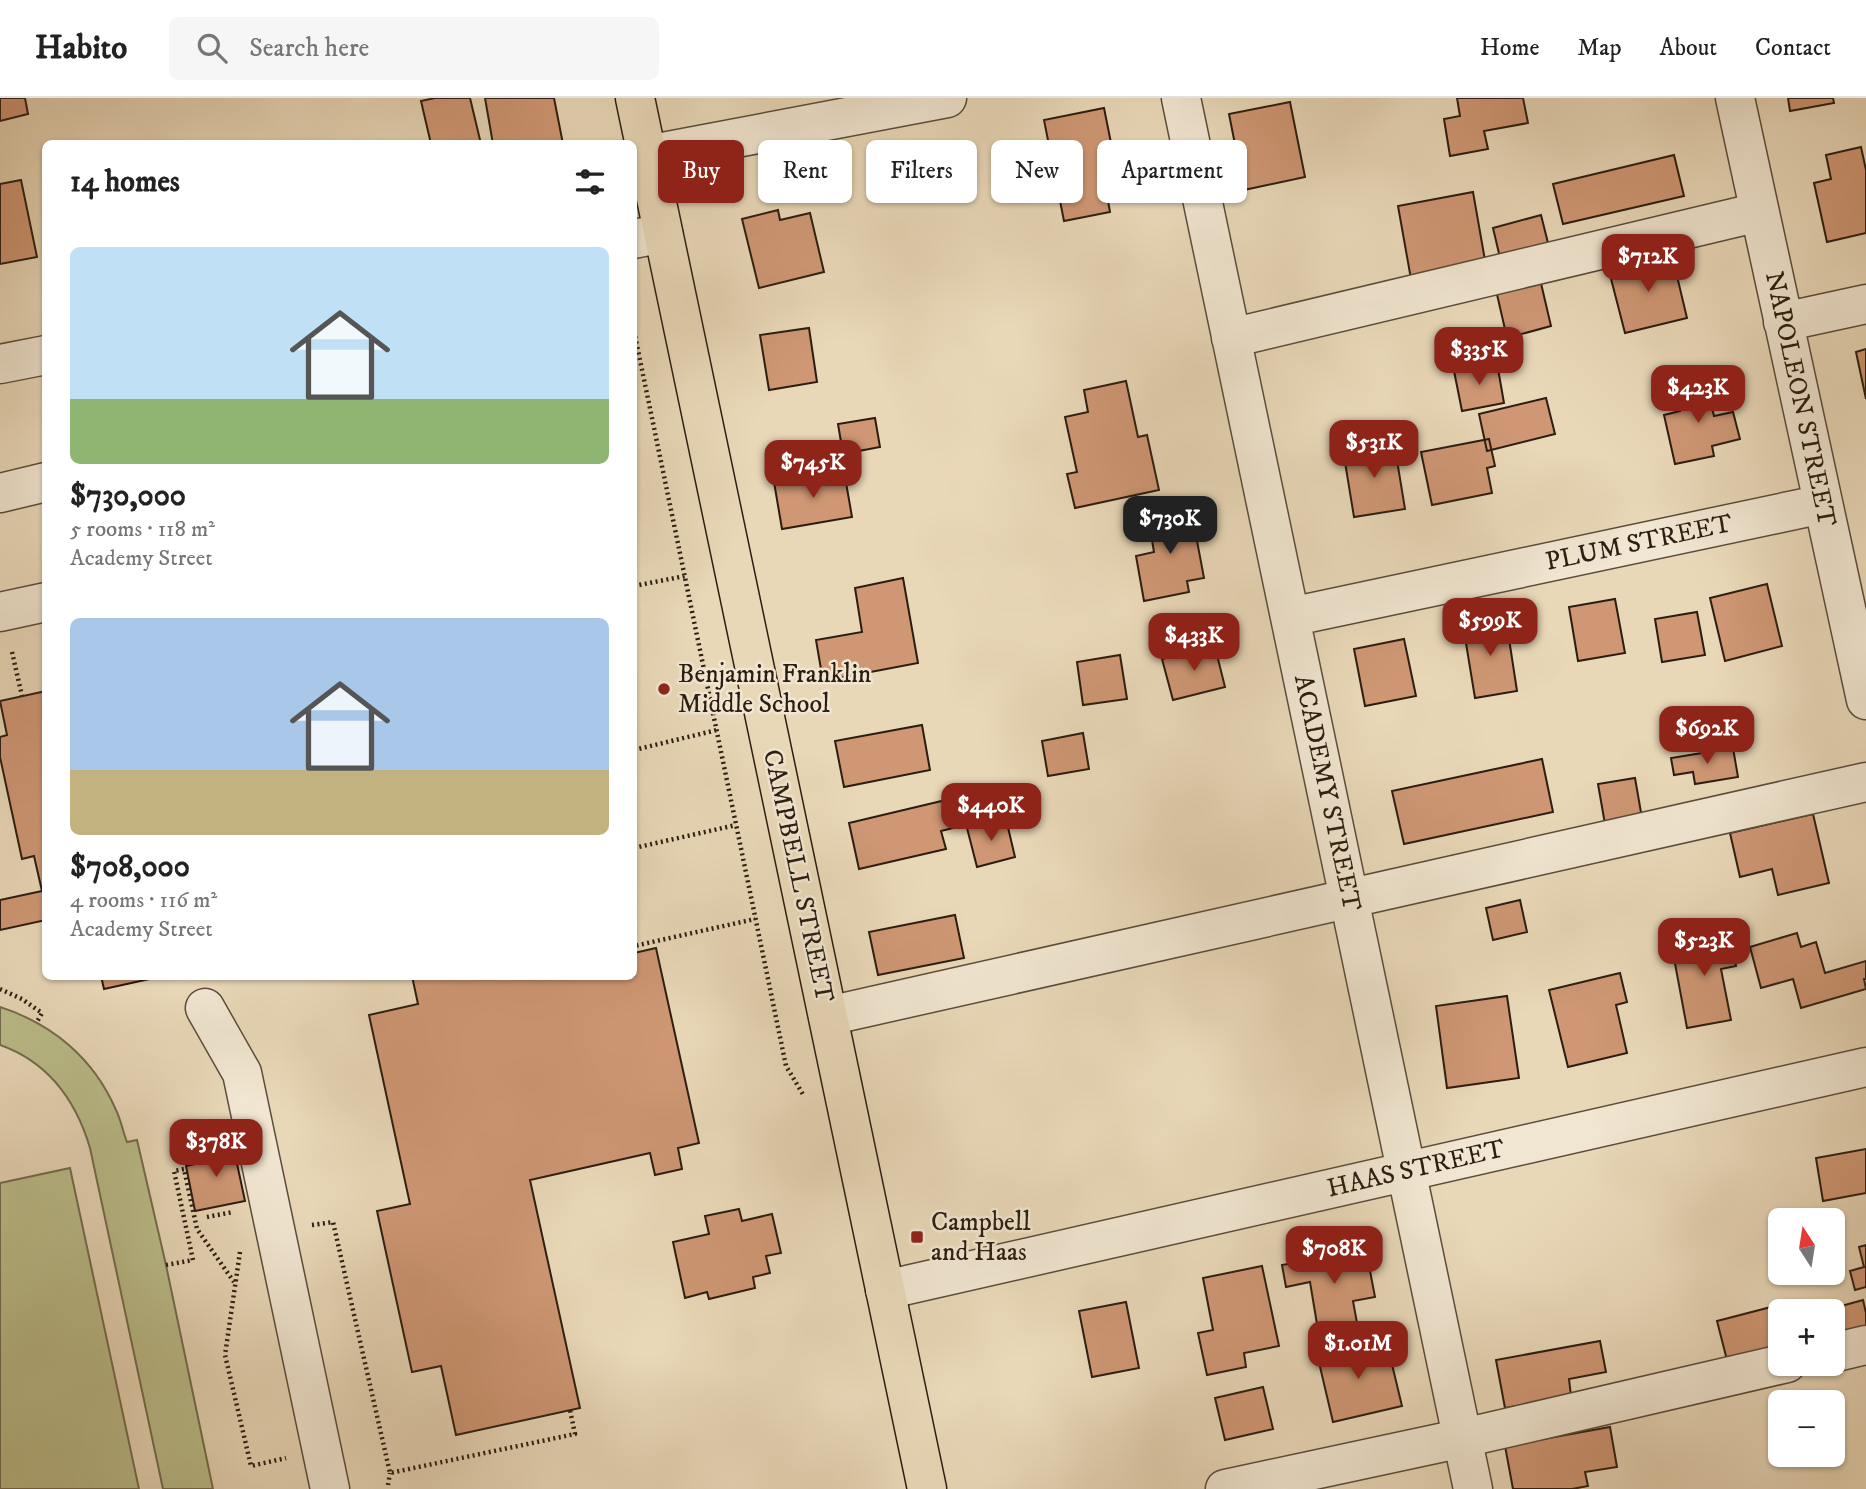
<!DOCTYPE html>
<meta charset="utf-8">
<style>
:root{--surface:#fff;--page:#f6f6f6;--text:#222;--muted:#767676;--line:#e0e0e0;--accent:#8f2418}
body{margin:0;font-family:"IM FELL DW Pica",serif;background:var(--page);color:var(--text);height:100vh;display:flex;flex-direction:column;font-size:26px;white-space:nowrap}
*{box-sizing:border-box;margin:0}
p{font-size:23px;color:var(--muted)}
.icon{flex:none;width:38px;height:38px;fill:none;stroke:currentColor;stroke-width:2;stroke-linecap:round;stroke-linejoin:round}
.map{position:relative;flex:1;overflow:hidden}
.details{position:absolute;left:42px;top:42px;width:595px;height:840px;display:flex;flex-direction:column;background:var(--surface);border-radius:10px;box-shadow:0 2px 5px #0004}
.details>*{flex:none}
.top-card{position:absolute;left:658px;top:42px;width:665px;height:63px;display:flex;gap:14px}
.needle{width:46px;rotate:348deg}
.fabs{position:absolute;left:1768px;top:1110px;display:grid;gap:14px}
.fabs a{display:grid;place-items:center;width:77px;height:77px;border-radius:10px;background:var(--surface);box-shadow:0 2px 5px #0004;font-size:35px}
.price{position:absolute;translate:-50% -60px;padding:0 16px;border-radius:14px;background:var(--accent);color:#fff;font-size:23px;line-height:46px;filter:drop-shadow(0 2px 4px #0008)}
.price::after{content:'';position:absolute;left:50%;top:42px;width:21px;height:16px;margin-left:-10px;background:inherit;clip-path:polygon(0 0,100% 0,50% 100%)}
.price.selected{background:#222;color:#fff}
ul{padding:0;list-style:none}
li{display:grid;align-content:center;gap:14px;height:371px;padding:0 28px}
li span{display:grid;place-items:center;height:217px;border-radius:10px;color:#555}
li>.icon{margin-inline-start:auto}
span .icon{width:126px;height:126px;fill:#fffc;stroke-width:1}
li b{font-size:30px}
h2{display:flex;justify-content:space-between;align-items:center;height:84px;padding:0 28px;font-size:30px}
.tag{padding:0 24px;border-radius:10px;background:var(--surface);box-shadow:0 2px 5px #0004;font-size:24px;line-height:63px}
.tag.selected{background:var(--accent);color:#fff}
header{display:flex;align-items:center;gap:42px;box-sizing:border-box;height:98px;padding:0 35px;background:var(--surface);border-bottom:2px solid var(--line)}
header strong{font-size:33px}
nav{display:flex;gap:38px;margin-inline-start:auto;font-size:24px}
.search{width:490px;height:63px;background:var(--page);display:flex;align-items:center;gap:18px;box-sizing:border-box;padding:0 24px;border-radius:10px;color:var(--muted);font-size:26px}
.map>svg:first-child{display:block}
</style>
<header>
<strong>Habito</strong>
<div class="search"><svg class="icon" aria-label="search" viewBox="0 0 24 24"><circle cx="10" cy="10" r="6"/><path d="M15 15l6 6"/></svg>Search here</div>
<nav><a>Home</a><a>Map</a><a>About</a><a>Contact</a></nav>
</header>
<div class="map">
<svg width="1866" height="1391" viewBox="0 0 1866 1391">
<rect width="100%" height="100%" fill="#e9d8b8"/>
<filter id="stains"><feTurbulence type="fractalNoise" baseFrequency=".00286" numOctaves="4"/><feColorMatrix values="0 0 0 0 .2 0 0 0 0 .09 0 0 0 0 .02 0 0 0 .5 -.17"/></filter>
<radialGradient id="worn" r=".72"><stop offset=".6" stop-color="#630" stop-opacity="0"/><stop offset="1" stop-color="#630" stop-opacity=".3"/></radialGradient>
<path fill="#bbbd8b" stroke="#746d4e" stroke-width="2" d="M0,909c53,17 94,52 116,103 5,10 7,22 11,32l10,-2 29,125 47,224h-50l-73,-341c-14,-47 -42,-86 -90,-103z
M70,1070l69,321h-139v-306z"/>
<path fill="#cf9774" stroke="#2c1d11" stroke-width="2" d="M0,0h25l3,16 -28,7z
M435,0h35l11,46h-50l-10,-43z
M485,0h69l9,46h-70z
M1457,0h66l5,25 -44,8 4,18 -38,7 -6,-37 16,-3z
M1788,0h45l1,5 -44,8z
M1290,4l15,75 -61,13 -15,-76z
M1104,10l8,40 -13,2 11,62 -46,9 -20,-101z
M1861,49l5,23v63l-39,9 -13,-59 17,-4 -5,-24z
M1674,57l10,41 -121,28 -10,-40z
M21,82l16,77 -37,7v-80z
M1473,94l13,74 -75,13 -13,-73z
M778,112l2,10 30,-7 14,59 -65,16 -17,-69z
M1541,117l9,36 -49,11 -8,-34z
M1672,157l15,63 -62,15 -16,-62z
M1540,181l11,47 -44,12 -11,-48z
M809,230l8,54 -48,8 -9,-55z
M1866,251v50l-10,-47z
M1497,265l7,40 -42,8 -8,-40z
M1705,281l9,37 19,-4 7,27 -28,7 2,10 -39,8 -11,-49 16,-4 -5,-25z
M1126,283l12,56 9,-2 12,55 -84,18 -8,-34 10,-2 -12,-55 23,-5 -4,-22z
M1546,300l9,36 -68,17 -8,-37z
M875,320l5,29 -37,7 -5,-30z
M1489,341l6,27 -8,2 5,25 -60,12 -11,-53z
M1394,344l11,67 -51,8 -11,-67z
M844,373l8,46 -70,12 -8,-47z
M1191,411l13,69 -17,3 2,11 -45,9 -8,-45 18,-4 -6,-36z
M903,480l15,85 -95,18 -7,-41 46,-8 -7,-44z
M1767,486l15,62 -57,15 -15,-63z
M1615,501l10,54 -47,8 -9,-54z
M1697,514l8,43 -43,7 -7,-43z
M1506,521l11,72 -42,7 -12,-73z
M1404,541l12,57 -51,10 -11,-57z
M1215,549l10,40 -52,13 -11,-41z
M1120,557l7,44 -44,6 -6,-43z
M46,593v229l-46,10v-30l42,-9 -8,-35 -12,3 -22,-102v-20l7,-2 -7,-34z
M46,593v200h-4l-8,-35 -12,3 -22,-102v-20l7,-2 -7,-34z
M922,627l8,45 -86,17 -9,-46z
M1083,635l6,36 -41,7 -6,-35z
M1733,650l5,29 -43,7 -2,-12 -19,3 -3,-17z
M1542,661l11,53 -149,32 -12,-53z
M1635,680l8,46 -37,6 -8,-46z
M950,701l7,28 -16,4 5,18 -87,20 -10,-46z
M1813,716l16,69 -51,12 -6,-26 -32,8 -10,-44z
M1006,721l9,38 -38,10 -10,-39z
M42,793h4v29l-46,10v-30z
M1520,802l7,32 -34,8 -7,-32z
M955,817l9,43 -86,17 -9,-43z
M1729,834l7,34 -15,3 10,51 -44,8 -16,-86z
M1797,835l4,14 15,-5 9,31 41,-12v18h-2l2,10 -65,19 -8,-29 -32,9 -11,-41z
M656,850l43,195 -21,5 4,21 -27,6 -5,-22 -120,27 50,228 -124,27 -15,-69 -29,6 -35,-161 33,-7 -41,-189 49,-11 -6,-28h222v-23z
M656,850l43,195 -21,5 4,21 -27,6 -5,-22 -120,27 50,228 -124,27 -15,-69 -29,6 -35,-161 33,-7 -41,-189 49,-11 -6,-28h222v-23z
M1620,875l7,29 -11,3 11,48 -59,14 -19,-77z
M101,878h62l-59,13z
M101,878h62l-59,13z
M1507,898l12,82 -72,10 -11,-82z
M233,1047l12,56 -50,10 -9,-45 14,-3 -2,-11z
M1866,1051v44l-43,8 -7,-43z
M739,1111l3,12 30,-7 9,39 -15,3 4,17 -17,4 2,11 -46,11 -2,-7 -22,6 -12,-56 36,-8 -4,-18z
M1866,1147v42l-11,3 -5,-19 14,-4 -5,-20z
M1366,1152l9,47 -22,4 4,22 -39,7 -8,-48 -24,5 -4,-22z
M1262,1168l17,80 -35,7 2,14 -39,8 -9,-42 15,-3 -10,-52z
M1863,1202l3,13v20l-34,9v-31h-9z
M1126,1204l13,66 -47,9 -13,-66z
M1771,1209l9,34v9l-52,14 -11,-43z
M1371,1243l4,14 14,-3 13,54 -69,16 -16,-68z
M1600,1243l6,31 -37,7 2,17 -66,12 -9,-48z
M1263,1289l10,42 -48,11 -10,-42z
M1610,1329l7,40 -32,5 3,14 -16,3h-59l-8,-43z"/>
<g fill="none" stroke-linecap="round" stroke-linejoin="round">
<g stroke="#5b4c3b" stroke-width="41">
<path id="minor" d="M1181,0l292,1391
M1735,0l131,602
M647,57l300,-57
M634,141l29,-6
M1783,224l83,-18
M1231,240l528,-126
M0,266l46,-9
M0,395l46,-11
M0,514l46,-10
M1290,519l533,-113
M205,910l37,65 88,416
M828,918l1038,-234
M885,1192l981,-223
M1832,1255l34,-8
M1225,1391l238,-51 324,-75"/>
</g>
<g stroke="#2c1d11" stroke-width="41">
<path id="major" d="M635,0l292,1391"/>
</g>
<path stroke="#2c1d11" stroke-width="4.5" stroke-dasharray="2 3.5" stroke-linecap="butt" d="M634,233l152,735 18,30
M634,488l51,-10
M12,554l10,44
M634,652l83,-20
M634,750l102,-23
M634,845v3l121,-27
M0,891l22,10 20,14 -5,9
M207,1119l26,-5
M312,1127l21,-3 57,251 185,-39 -5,-24
M240,1154l-15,103 26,111 35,-8
M166,1167l27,-5 -19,-89 10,-2 13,60 37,53
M388,1387l2,-12"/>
<use href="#minor" stroke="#f1e6d1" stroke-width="38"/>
<use href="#major" stroke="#e9d8b8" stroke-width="38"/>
</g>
<g fill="#8f2418" stroke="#f1e6d1" stroke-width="2.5">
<circle cx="664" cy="591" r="7"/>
<rect x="910" y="1132" width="14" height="14" rx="3.5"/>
</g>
<g text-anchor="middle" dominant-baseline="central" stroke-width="5" stroke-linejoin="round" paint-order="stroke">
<g font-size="26" fill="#2c1d11" stroke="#f1e6d1">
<text transform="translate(1800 301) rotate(78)">NAPOLEON STREET</text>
<text transform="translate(1639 445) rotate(-12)">PLUM STREET</text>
<text transform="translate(1327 695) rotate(78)">ACADEMY STREET</text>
<text transform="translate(798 778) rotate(78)">CAMPBELL STREET</text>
<text transform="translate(1416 1071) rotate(-13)">HAAS STREET</text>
</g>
<g font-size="26" fill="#2c1d11" stroke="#f1e6d1" text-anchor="start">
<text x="678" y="576">Benjamin Franklin<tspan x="678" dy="30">Middle School</tspan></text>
<text x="931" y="1124">Campbell<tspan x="931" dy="30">and Haas</tspan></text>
</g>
</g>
<rect width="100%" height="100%" filter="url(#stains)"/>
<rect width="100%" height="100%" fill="url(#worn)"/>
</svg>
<div class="fabs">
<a><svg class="needle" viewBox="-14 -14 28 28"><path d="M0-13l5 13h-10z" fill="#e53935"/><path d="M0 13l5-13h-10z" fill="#767676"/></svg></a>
<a>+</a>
<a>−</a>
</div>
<b class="price" style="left:1648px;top:196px">$712K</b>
<b class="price" style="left:1479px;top:289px">$335K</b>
<b class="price" style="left:1698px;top:327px">$423K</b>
<b class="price" style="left:1374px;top:382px">$531K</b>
<b class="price" style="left:813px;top:402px">$745K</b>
<b class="price selected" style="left:1170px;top:458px">$730K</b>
<b class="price" style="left:1490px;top:560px">$599K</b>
<b class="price" style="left:1194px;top:575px">$433K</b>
<b class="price" style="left:1707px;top:668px">$692K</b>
<b class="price" style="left:991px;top:745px">$440K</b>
<b class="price" style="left:1704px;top:880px">$523K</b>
<b class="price" style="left:216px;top:1081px">$378K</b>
<b class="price" style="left:1334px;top:1188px">$708K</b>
<b class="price" style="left:1358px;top:1283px">$1.01M</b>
<div class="top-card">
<a class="tag selected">Buy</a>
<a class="tag">Rent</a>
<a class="tag">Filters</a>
<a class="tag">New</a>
<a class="tag">Apartment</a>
</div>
<section class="details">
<h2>14 homes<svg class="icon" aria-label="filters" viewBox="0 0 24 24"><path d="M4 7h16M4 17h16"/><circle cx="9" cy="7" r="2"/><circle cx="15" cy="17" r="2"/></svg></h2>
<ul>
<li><span style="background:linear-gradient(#bfe0f5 70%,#8fb573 0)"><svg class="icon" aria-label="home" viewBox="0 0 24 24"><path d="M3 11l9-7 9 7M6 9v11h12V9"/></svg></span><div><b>$730,000</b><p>5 rooms · 118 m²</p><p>Academy Street</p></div></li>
<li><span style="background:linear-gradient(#a9c7e8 70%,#c2b280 0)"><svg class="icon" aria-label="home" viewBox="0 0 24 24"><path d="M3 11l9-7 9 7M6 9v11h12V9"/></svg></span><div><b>$708,000</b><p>4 rooms · 116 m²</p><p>Academy Street</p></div></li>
</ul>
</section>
</div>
